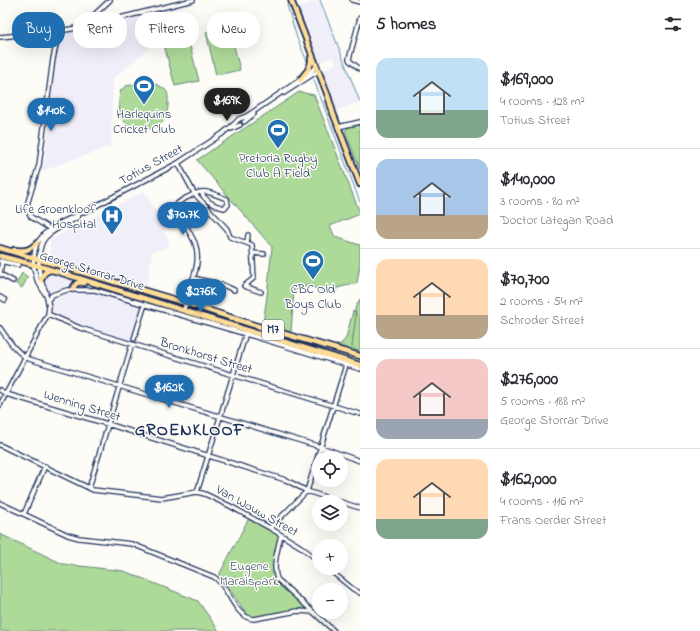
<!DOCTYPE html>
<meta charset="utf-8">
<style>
:root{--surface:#fff;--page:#f7f7f7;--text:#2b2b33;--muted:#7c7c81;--line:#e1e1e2;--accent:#1f6fb2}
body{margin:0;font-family:"Indie Flower",sans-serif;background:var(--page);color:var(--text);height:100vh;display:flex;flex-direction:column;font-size:15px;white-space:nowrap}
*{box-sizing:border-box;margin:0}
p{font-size:13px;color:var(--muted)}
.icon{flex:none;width:22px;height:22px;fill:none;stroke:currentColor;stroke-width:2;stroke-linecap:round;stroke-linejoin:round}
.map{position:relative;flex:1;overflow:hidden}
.side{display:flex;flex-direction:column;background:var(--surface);width:340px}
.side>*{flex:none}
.banner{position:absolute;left:12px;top:12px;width:288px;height:36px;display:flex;gap:8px}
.tools{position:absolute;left:312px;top:451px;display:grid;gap:8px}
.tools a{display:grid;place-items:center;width:36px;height:36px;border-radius:50%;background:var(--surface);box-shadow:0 4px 16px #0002;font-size:20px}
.price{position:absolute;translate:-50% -34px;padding:0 9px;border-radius:14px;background:var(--accent);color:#fff;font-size:13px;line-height:26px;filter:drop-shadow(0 1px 2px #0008)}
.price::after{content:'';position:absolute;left:50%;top:24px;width:12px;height:9px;margin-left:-6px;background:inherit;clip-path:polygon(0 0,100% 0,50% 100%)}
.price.current{background:#222;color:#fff}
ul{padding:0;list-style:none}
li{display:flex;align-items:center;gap:12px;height:100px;padding:0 16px}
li+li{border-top:1px solid var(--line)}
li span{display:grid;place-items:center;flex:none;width:112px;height:80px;border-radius:12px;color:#555}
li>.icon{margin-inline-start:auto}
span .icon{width:48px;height:48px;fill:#fffc;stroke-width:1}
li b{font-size:17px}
h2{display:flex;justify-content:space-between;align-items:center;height:48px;padding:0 16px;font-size:17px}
.pill{padding:0 14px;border-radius:16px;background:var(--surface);box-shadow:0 4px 16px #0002;font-size:14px;line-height:36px}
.pill.current{background:var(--accent);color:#fff}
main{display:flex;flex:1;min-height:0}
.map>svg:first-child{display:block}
</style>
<main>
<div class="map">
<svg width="360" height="631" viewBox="0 0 360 631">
<defs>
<pattern id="grass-tufts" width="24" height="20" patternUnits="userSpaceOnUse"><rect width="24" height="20" fill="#aeda99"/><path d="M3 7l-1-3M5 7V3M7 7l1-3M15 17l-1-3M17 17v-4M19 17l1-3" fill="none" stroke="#95bb86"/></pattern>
</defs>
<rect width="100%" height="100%" fill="#fdfcf7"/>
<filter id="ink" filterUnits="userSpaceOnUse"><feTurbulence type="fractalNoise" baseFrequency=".025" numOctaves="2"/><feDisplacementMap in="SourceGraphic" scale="8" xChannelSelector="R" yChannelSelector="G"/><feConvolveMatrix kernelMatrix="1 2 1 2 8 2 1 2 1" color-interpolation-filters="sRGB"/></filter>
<g filter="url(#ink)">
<path fill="#f0eef9" d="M318,0h1l40,102 -24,9 -13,-37v-2l4,-3 10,-5 -3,-7 -12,5 -3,-1 -21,-53z
M176,5l-11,29 -52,45 -2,67 -72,26 6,-14 13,-127z
M144,191l12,21 12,27 1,8 -17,5 -5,36 -79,-24 -18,-6v-18z
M39,266l106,38 -13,40 -84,-30z"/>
<path fill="url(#grass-tufts)" stroke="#64847c" d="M353,311l2,1 2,17v22l3,2 -24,-8 5,-1 5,-6z"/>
<path fill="#aeda99" stroke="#64847c" d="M229,26l11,44 -24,5 -10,-43z
M188,38l11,43 -24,5 -11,-41z
M141,83c7,0 17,0 23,6 5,3 4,8 4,14 0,18 -8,27 -27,26 -7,0 -14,-3 -18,-9 -5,-6 -5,-23 -2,-30l5,-4z
M299,92l15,3 46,118v1l-30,12 5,11 25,8v20l-3,18 -20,5 -3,6 -7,-1 -19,-8 -8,5 -6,-1 -3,43 -28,-9 4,-27 5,-49 -75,-87z
M360,125v44l-15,-38 4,-4z
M22,273l6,4 -6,11 -6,-4z
M360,299v53l-5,-2 -3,-4 4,-31 -1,-7z
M250,516l30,19 -6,36 18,23 17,16 -59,8 -31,-43z
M0,534l63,30 61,7 74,30 21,30h-219z"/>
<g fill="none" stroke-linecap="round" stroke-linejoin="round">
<path stroke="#588faa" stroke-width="1" d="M320,0l40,102
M287,5l10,33 12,28
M314,80l46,122"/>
<g stroke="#1b2f5e" stroke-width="6">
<path id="minor" d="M352,0l8,2
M360,18l-11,41 1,2 10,8
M84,26l9,-10 17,-16
M0,37l59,-6 24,-4 110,-27
M284,93l34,-22
M244,122l10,-8
M338,127l22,-5
M231,129l9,-4
M178,163l16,30 33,36 3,8 22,8 2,33 -10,8 17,6
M52,230l-21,-13 -3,-6 -1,-6 12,-40 14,-106 6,-28
M247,243l1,-8
M253,253l11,1
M0,261l18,4
M0,274l13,7
M0,274l2,-13
M193,278l30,7 11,5
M46,292c-2,-4 -4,-8 -5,-12 -3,-11 -4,-34 5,-43 8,-8 22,-14 32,-20
M0,297l5,3
M47,297l-10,-17 -4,-16 2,-14 2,-7 7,-9 16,-11 28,-13 90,-47 44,-29 12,-10 5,-5 8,-3 6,-4 54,-37 9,-8
M48,300l4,-5 15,-5h28l151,44 114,35
M184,310c2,-9 5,-18 8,-27 4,-14 8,-25 3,-40l-17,-33 -1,-6c3,-3 7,-5 11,-7 17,-10 22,-4 39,2l1,6 -4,3c-9,-2 -19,-7 -23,-16
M48,314l32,14 280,86
M0,328c8,11 16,25 29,31l292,88 39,14
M134,339l11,-35
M0,390l6,4 14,4 94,28 152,48 20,6 21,11 33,11
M0,405l48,-91 1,-7 -2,-9
M0,445l93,45 69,8 35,-6 8,2 25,12 40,22 31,19 18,14
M89,488l43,-144
M197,492l49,-159
M341,502l19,6
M0,503l68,32 11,3 53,6 82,33c15,9 20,41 40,42l43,-8 17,1
M24,514l21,-48
M270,528l37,-37 39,-126
M281,535c-3,13 -9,31 -4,44l57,52
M327,568l26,21 7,4"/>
</g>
<g stroke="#1b2f5e" stroke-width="8">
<path id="major" d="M291,0l37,96 5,17 27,71
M300,80c5,-7 12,-12 11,-22
M0,248l186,55 68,22 106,31
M14,250c11,1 15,1 23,-7
M0,256l39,10 321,99
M41,280c2,-6 4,-9 10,-10
M73,289c2,-5 4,-8 11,-6"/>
</g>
<use href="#minor" stroke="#fdfcf7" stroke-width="3.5"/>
<use href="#major" stroke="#ffdd96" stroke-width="4.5"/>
</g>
</g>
<defs>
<g id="stadium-pin" transform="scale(1.15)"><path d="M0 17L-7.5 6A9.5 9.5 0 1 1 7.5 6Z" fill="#1f6fb2" stroke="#fdfcf7"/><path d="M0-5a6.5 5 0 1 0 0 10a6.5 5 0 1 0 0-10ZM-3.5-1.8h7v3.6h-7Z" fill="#fff"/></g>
<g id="hospital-pin" transform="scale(1.15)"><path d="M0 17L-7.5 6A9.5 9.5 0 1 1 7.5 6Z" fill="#1f6fb2" stroke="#fdfcf7"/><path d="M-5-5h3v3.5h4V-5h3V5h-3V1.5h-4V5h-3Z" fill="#fff"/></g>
</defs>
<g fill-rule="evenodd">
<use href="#stadium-pin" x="144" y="86"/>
<use href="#stadium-pin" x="278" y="130"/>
<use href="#hospital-pin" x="112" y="216"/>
<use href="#stadium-pin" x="313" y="261"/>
</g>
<g text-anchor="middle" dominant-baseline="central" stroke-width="3" stroke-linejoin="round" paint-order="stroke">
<rect fill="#fdfcf7" stroke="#5f6c8c" stroke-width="1" x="262" y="320" width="22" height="20" rx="3"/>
<g font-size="12" font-weight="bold" fill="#1b2f5e">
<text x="273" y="330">M7</text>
</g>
<g font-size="13" fill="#1b2f5e" stroke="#fdfcf7">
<text x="144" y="114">Harlequins<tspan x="144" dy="15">Cricket Club</tspan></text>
<text x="278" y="158">Pretoria Rugby<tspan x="278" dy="15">Club A Field</tspan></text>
<text x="96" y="209" text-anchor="end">Life Groenkloof<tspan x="96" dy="15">Hospital</tspan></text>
<text x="313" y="289">CBC Old<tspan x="313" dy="15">Boys Club</tspan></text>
</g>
<g font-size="13" fill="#1b2f5e" stroke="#fdfcf7">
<text transform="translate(151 165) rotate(-29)">Totius Street</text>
<text transform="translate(92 271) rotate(17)">George Storrar Drive</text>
<text transform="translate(206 356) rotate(17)">Bronkhorst Street</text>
<text transform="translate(82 406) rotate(17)">Wenning Street</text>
<text transform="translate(257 511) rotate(29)">Van Wouw Street</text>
</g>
<g font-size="13" fill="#405a6d" stroke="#fdfcf7">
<text x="249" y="566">Eugene<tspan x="249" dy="15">Maraispark</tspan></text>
</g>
<g font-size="17" font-weight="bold" letter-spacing="1" fill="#1b2f5e" stroke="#fdfcf7">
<text x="190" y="430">GROENKLOOF</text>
</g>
</g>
</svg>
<div class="tools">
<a><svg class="icon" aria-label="locate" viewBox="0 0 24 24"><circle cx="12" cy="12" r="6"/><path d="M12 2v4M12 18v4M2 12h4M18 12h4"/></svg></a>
<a><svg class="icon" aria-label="layers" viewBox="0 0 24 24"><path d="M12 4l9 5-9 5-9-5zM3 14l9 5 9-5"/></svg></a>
<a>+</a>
<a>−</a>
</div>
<b class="price current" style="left:227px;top:122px">$169K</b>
<b class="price" style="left:51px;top:132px">$140K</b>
<b class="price" style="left:183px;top:236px">$70.7K</b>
<b class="price" style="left:201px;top:313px">$276K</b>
<b class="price" style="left:169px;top:409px">$162K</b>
<div class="banner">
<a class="pill current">Buy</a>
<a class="pill">Rent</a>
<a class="pill">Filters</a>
<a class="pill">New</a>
</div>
</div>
<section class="side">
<h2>5 homes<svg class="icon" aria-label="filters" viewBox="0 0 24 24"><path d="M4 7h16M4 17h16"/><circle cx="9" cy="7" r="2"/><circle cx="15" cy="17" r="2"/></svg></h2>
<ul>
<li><span style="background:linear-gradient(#bfe0f5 65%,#7fa58c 0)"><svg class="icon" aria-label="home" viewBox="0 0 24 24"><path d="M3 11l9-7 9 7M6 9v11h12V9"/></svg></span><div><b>$169,000</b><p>4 rooms · 128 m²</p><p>Totius Street</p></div></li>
<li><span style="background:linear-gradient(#a9c7e8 70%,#b9a48a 0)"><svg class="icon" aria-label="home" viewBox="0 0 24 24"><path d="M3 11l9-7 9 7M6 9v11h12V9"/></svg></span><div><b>$140,000</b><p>3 rooms · 80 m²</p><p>Doctor Lategan Road</p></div></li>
<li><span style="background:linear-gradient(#ffd9b3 70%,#b9a48a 0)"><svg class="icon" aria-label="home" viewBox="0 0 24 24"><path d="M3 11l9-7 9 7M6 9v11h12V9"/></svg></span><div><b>$70,700</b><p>2 rooms · 54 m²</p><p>Schroder Street</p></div></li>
<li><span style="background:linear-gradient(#f6c9c9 75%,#9aa5b1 0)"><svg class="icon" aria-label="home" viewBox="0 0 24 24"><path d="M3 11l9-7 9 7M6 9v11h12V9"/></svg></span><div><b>$276,000</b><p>5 rooms · 188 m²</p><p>George Storrar Drive</p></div></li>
<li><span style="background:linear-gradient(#ffd9b3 75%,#7fa58c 0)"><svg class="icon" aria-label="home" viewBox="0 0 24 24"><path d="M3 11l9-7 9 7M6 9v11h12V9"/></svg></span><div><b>$162,000</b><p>4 rooms · 116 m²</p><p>Frans Oerder Street</p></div></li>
</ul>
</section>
</main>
